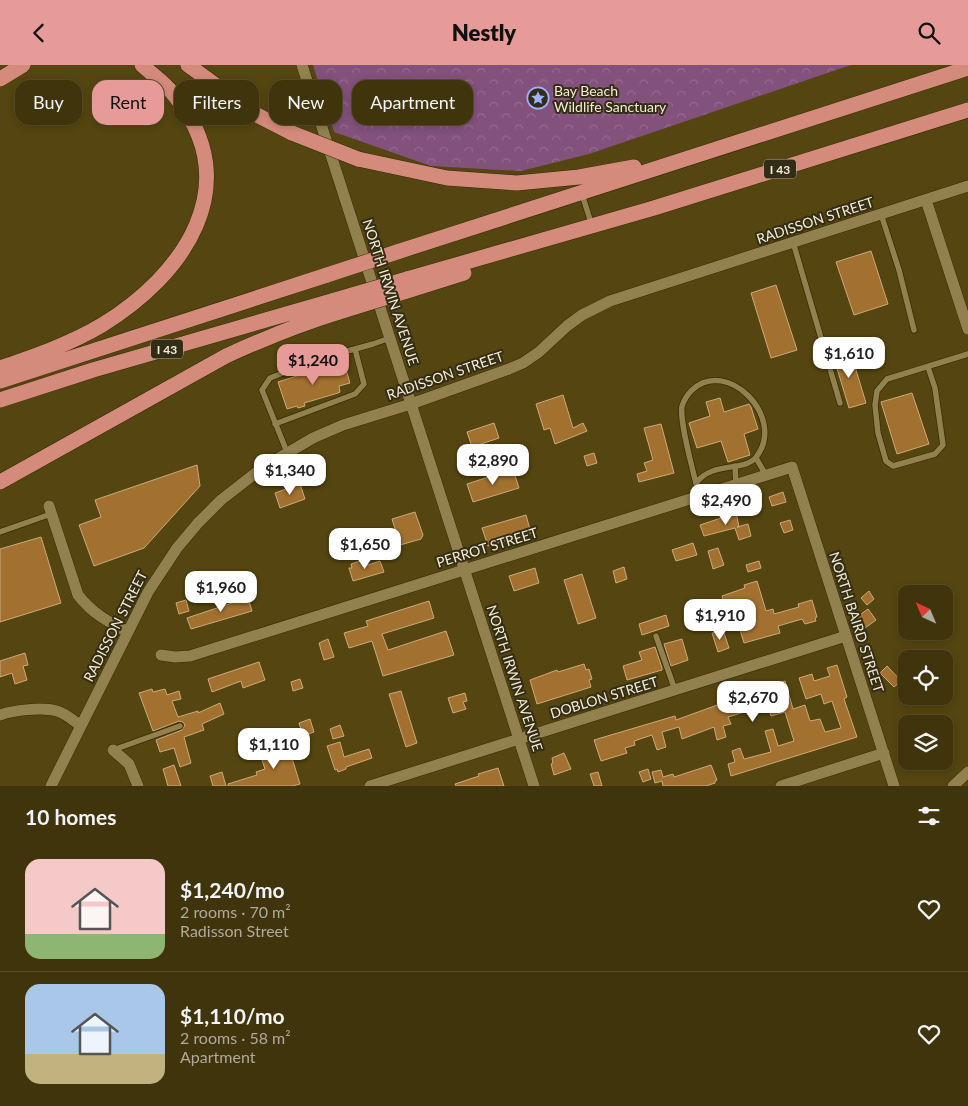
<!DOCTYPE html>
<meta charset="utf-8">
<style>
:root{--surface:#40340c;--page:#4b3f1a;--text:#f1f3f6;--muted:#aeaa9d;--line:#594f2d;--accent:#e69b98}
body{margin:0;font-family:Lato,sans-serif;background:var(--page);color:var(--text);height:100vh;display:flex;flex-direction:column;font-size:19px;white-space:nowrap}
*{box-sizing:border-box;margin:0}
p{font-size:16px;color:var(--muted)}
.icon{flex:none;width:28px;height:28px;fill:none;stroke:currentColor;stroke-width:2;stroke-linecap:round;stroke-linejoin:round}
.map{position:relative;height:721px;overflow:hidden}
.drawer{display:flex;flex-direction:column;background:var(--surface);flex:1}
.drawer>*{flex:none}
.top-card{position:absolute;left:15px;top:15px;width:500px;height:45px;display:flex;gap:10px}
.needle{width:32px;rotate:316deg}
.buttons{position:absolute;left:898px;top:520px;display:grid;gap:10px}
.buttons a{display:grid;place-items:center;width:55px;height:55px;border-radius:10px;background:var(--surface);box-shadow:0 2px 8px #0003,0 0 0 1px var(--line);font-size:25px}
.price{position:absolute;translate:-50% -42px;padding:0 11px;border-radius:10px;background:#fff;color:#222;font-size:16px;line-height:32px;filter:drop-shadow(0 1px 2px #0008)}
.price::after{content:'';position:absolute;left:50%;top:30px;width:15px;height:11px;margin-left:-8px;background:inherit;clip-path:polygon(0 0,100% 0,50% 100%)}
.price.active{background:var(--accent);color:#111}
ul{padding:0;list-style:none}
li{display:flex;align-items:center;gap:15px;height:125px;padding:0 25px}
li+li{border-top:1px solid var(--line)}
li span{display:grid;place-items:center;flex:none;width:140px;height:100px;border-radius:15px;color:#555}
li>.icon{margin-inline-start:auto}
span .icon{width:60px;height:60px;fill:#fffc;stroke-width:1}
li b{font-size:21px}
h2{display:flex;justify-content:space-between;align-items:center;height:60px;padding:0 25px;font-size:21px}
.pill{padding:0 18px;border-radius:15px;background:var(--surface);box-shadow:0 2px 8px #0003,0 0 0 1px var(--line);font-size:18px;line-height:45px}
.pill.active{background:var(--accent);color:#111}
header{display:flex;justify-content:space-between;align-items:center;height:65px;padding:0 25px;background:var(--accent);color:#111;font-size:22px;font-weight:800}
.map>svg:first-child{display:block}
</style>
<header><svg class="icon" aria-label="back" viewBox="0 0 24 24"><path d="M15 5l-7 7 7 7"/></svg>Nestly<svg class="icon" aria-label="search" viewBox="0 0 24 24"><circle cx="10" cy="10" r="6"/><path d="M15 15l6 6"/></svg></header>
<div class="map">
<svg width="968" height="721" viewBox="0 0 968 721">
<defs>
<pattern id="park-crowns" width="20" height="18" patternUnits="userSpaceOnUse" patternTransform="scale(1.25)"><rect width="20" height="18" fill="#82517c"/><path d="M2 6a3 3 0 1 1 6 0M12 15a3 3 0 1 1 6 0" fill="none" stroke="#946a8e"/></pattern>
</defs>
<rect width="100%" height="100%" fill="#554510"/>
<path fill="url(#park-crowns)" d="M313,0h538l-262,89 -68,17 -90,-5 -97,-34z"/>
<path fill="#a27130" stroke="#cda97d" d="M871,186l17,53 -34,11 -18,-53z
M776,220l21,65 -26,8 -20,-65z
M850,285l16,53 -17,5 -16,-53z
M331,300l2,5 12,-4 5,17 -11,3 1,6 -2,1 -34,10 1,3 -7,2 -1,-2 -10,3 -9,-27z
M912,328l17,51 -32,10 -16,-52z
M563,330l10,33 10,-5 4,8 -32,13 -5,-16 -6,2 -8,-26z
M720,333l4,14 25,-8 2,3 7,22 -14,5 6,21 -22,7 -7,-21 -24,7 -8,-25 21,-7 -4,-14z
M494,358l5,15 -27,9 -5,-15z
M661,359l13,49 -35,9 -2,-8 10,-3 -3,-8 9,-3 -9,-32z
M594,388l3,10 -10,3 -3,-10z
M197,400l3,21 -56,62 -50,18 -15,-41 22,-8 -6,-17z
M513,404l6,19 -46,14 -6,-18z
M300,419l5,15 -25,9 -5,-15z
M783,427l3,10 -14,4 -3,-9z
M733,446l1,2 2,-1 3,15h-2l11,-3 3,12 -12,4 -4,-12 -31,8 -4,-11 21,-7 -2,-4z
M415,447l8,23 -2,4 -21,6 -8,-26z
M526,450l5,18 -43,13 -6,-18z
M790,455l3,10 -9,3 -4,-10z
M41,472l20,66 -61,19v-73z
M693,478l4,12 -21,6 -4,-11z
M718,483l6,17 -11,4 -5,-18z
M363,495l2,6 15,-5 4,11 -31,9 -4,-13h3l-1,-4z
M759,496l2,7 -13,4 -2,-7z
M624,502l3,12 -11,4 -3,-12z
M535,503l4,15 -25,8 -5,-15z
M582,509l14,44 -18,6 -14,-44z
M757,516l9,30 7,-2 1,5 25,-7 -1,-3 14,-4 5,17 -2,1 1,3 -11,3 -3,-5 -24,7 2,7 -36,10 -11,-36 -7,2 -4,-13 23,-8 -1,-3z
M869,526l5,8 -7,6 -6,-7z
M240,530l1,5 7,-2 4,13 -61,18 -4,-11 45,-15 -1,-5z
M186,535l3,11 -10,3 -3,-11z
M429,536l5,17 -52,16 6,16 58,-19 8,24 -71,21 -11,-35 -23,7 -5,-15 24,-7 -2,-5z
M868,544l8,11 -11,8 -8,-11z
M711,548l4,11 -11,3 -3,-11z
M666,550l3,11 -27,9 -3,-11z
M723,565l6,18 -11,4 -6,-19z
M328,574l6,18 -10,3 -5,-17z
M682,574l6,21 -17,6 -7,-22z
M655,582l7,21v2l-35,10 -4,-14 19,-6 -3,-8z
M25,588l3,12 -5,1 4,14 -12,4 -3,-11 -12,4v-16z
M259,597l6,18 -22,8 -2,-7 -29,11 -4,-13z
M584,599l2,6 3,-1 3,10 -3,1 2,7 -54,17 -7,-24 27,-10 1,2z
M837,600l10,32 -3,2 13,38 -126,39 -3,-12 7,-2 -3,-11 8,-3 4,11 27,-7 -6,-21 8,-2 5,17 16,-5 -9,-29 -14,4 -4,-11 -39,12 3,7 -8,2 3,11 -9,3 -3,-13 -32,12 -3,-12 -17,5 4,15 -9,3 -5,-15 -18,6 1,4 -10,3 2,5 -26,8 -7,-21 81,-24 1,4 44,-16v-2l10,-4 55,-17 8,28 12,-4 5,16 10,-2 5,13 16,-4 -9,-27 -8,3 -3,-10 -15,5 -7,-21 13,-4 2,7 16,-5 -3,-8z
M887,601l14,15 -7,6 -14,-14z
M300,614l3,9 -10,3 -2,-9z
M152,624l1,3 12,-3 2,6 12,-4 2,8 -9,2 6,16 20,-6v2l22,-10 4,11 -22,10 2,6 -20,7 7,26 -11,4 -6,-19 -14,4 -4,-12 26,-10 3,-5 -2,-3 -4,-1 -26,10 -14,-38z
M401,626l16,52 -11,4 -17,-53z
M465,628l2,8 -4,1 3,7 -13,4 -5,-15z
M310,654l4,13 -11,4 -4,-13z
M340,660l4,11 -11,3 -3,-10z
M340,677l4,15 25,-8 3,9 -26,9v2l-8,3 -1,-3 -2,1 -8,-24z
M292,679l4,13 -4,1 8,26 -8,2h-64v-2l29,-9 -1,-3 9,-3 -6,-18 12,-4 1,4z
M564,688l7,16 -17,6 -3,-11 2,-1 -1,-5z
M174,700l7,21h-13l-5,-17z
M711,700l6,15 -2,1v2l-9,3h-43l-1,-5 -7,2 -3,-11 9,-2 2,7 10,-3 1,3z
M498,703l6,18h-48l-1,-2 24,-8 -1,-2z
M648,704l3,10 -8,3 -4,-10z
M222,707l4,14h-13l-3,-10z
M598,707l4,14h-8l-4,-12z"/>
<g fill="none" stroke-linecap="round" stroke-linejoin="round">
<g stroke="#372b03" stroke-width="7">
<path id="service" d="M582,129l10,32
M881,149l18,56 15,60
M793,177l47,161
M928,302l7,21 8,57 -8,9 -42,12 -7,-5 -8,-28 -3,-28 2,-14 10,-12 81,-25
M275,359l80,-30 9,-10 -9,-35 18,-5 17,-6
M287,387l-25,-62 8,-12 53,-21 32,-8
M756,393l10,17
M735,401l1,18
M696,418c18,-23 49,-10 61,-27 29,-39 -30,-99 -65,-66 -4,4 -8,10 -10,16 -3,17 13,71 17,90
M0,467l51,-18
M656,571l19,54
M113,685l67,-24"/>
</g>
<g stroke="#372b03" stroke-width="12">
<path id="minor" d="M302,0l232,721
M926,135l42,129
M49,441l29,89c15,19 29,26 50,37
M161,590l14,2 15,-1 602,-189 102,319
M0,650c14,-5 42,-8 57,-4 8,2 17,10 24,15
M113,685l16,14 9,22
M51,721l97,-194 29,-44 21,-25 23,-23 41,-32 51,-30 30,-13 68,-21 98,-35 14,-6 16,-11 28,-26 15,-11 28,-14 358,-115
M370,721l476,-150
M781,721l103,-33
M953,721l15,-14"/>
</g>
<g stroke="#372b03" stroke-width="16">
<path id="motorway" d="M188,0l67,49 37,19
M0,14l23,-14
M358,94l89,19 70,5 62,-6 55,-10
M397,187l571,-184
M407,214l247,-71 314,-98
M410,225l54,-17
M0,303c35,-12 70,-24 102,-43 82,-50 145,-140 73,-229 -9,-12 -22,-21 -33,-31
M0,316l327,-106
M0,335l93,-30 242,-70
M0,417l226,-126c37,-17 74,-32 113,-44"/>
</g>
<use href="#service" stroke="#92814e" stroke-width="5.5"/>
<use href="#minor" stroke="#92814e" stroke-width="11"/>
<use href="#motorway" stroke="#d48b7c" stroke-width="15"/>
<g stroke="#372b03" stroke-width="16" stroke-linecap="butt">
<path id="motorway-bridge" d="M292,68l66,26
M327,210l70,-23
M335,235l72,-21
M339,247l71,-22"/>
</g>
<use href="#motorway-bridge" stroke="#d48b7c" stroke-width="15"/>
</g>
<defs>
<g id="sight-ring" transform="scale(1.125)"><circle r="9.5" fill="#332c17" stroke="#9eb3fd" stroke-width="1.5"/><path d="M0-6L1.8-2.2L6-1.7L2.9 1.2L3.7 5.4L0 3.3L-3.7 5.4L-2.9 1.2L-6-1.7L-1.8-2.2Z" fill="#9eb3fd"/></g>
</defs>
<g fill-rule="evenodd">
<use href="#sight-ring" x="538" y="33"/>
</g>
<g text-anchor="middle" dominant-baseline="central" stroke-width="4" stroke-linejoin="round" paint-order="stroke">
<g fill="#332c17" stroke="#bcb39a" stroke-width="1">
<rect x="764" y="94.5" width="32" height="19" rx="4"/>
<rect x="151" y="274.5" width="32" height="19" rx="4"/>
</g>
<g font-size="12" font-weight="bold" fill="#f6edd2">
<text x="780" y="104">I 43</text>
<text x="167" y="284">I 43</text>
</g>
<g font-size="14" fill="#f6edd2" stroke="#332c17" text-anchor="start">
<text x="554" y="25">Bay Beach<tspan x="554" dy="16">Wildlife Sanctuary</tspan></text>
</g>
<g font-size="14" fill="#f6edd2" stroke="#332c17">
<text transform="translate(815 155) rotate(-18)">RADISSON STREET</text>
<text transform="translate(391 227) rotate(72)">NORTH IRWIN AVENUE</text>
<text transform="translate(445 310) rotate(-19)">RADISSON STREET</text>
<text transform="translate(487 482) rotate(-17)">PERROT STREET</text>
<text transform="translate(857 557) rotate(72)">NORTH BAIRD STREET</text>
<text transform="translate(115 561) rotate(-63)">RADISSON STREET</text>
<text transform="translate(515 613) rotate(72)">NORTH IRWIN AVENUE</text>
<text transform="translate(604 632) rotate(-17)">DOBLON STREET</text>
</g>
</g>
</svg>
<div class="buttons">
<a><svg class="needle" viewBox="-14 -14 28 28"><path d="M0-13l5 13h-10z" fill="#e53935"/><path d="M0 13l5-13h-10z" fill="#aeaa9d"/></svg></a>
<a><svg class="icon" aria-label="locate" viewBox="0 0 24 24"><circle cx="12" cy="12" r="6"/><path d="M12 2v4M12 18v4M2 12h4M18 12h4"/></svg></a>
<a><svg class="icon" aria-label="layers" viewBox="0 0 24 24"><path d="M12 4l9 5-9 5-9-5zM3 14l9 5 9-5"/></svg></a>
</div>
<b class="price" style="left:849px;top:314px">$1,610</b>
<b class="price active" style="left:313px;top:321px">$1,240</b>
<b class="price" style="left:493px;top:421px">$2,890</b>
<b class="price" style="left:290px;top:431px">$1,340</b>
<b class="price" style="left:726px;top:461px">$2,490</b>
<b class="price" style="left:365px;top:505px">$1,650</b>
<b class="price" style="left:221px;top:548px">$1,960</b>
<b class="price" style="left:720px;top:576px">$1,910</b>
<b class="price" style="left:753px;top:658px">$2,670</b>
<b class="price" style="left:274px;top:705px">$1,110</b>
<div class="top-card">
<a class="pill">Buy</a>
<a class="pill active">Rent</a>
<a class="pill">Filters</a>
<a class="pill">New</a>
<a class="pill">Apartment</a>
</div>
</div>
<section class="drawer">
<h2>10 homes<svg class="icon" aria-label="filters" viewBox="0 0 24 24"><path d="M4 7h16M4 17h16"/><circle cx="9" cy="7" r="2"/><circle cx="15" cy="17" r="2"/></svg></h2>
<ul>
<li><span style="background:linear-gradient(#f6c9c9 75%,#8fb573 0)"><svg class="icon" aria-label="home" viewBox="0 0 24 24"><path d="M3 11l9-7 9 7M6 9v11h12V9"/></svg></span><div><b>$1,240/mo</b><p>2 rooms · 70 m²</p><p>Radisson Street</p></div><svg class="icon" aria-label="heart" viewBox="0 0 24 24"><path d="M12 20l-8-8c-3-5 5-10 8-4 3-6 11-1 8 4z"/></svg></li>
<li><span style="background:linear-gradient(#a9c7e8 70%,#c2b280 0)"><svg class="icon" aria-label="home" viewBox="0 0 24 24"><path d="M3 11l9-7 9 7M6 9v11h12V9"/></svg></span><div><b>$1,110/mo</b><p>2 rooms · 58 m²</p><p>Apartment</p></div><svg class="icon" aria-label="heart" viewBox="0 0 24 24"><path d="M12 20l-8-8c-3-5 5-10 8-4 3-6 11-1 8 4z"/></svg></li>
</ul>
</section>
